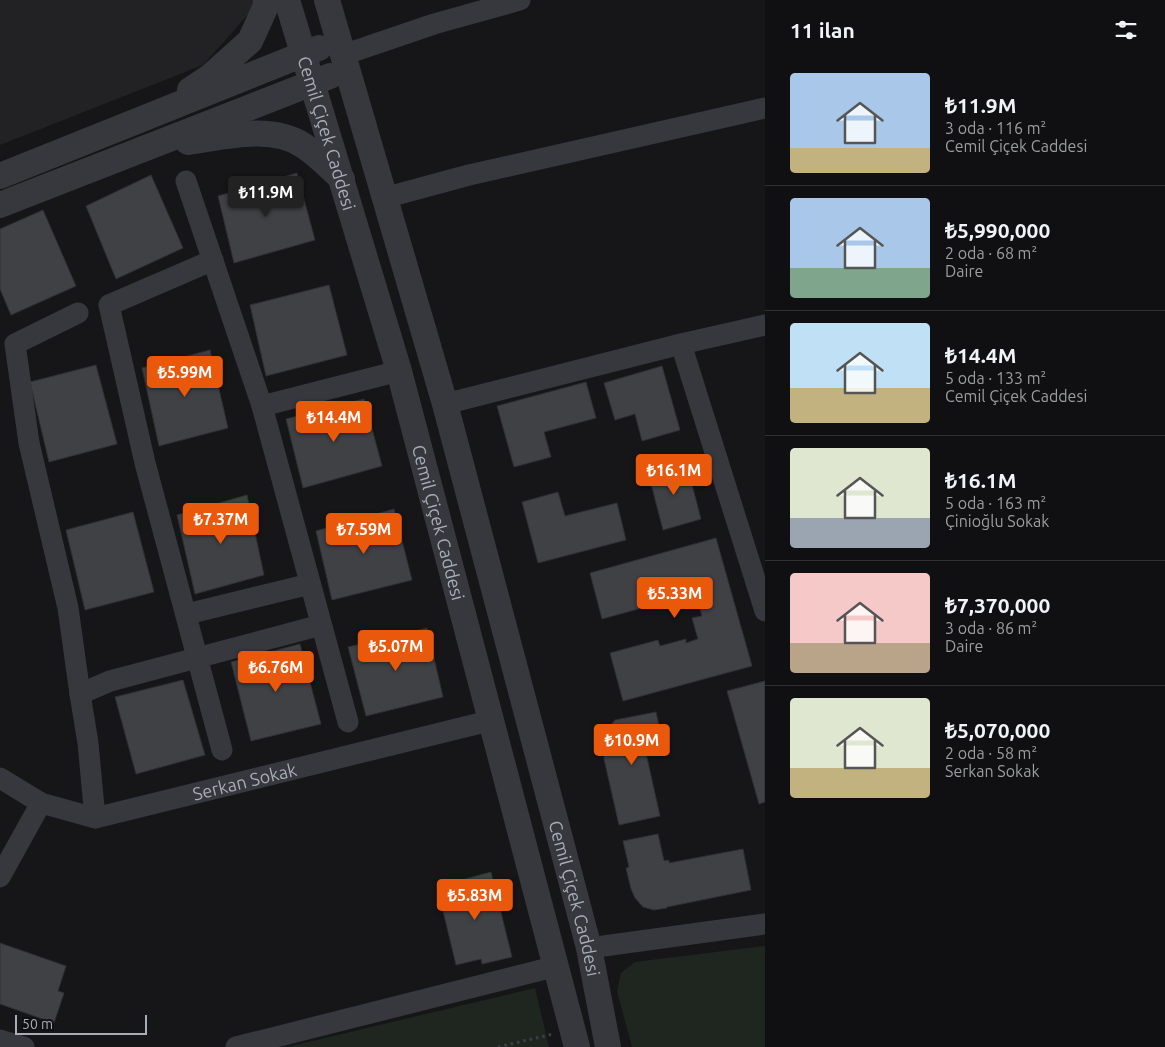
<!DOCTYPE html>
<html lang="tr">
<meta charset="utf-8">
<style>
:root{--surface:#101012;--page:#1e1e20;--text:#f1f3f6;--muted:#9c9d9f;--line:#303032;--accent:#ea580c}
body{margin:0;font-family:Ubuntu,sans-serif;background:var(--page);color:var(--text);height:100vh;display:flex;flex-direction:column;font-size:19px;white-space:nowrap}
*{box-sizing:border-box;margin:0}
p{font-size:16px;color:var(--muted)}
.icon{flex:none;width:28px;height:28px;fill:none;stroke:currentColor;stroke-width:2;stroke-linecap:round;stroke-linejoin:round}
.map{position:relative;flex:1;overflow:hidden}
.sheet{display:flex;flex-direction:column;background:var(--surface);width:400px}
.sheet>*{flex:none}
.scale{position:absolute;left:15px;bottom:12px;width:132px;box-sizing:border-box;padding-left:5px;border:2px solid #a8adb8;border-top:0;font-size:14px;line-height:18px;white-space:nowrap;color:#a8adb8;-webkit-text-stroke:4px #111113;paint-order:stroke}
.price{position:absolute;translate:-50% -42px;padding:0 11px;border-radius:5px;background:var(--accent);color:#fff;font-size:16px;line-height:32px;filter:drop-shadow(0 1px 2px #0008)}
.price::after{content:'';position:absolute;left:50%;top:30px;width:15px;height:11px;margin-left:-8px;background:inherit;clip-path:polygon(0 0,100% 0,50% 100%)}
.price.active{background:#222;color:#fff}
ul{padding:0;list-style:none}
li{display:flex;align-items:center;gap:15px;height:125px;padding:0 25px}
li+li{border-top:1px solid var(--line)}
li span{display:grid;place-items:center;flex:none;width:140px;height:100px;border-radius:5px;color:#555}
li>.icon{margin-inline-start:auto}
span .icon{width:60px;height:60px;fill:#fffc;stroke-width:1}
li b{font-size:21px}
h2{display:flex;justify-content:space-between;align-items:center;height:60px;padding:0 25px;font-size:21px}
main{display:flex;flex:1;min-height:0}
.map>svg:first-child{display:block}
</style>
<main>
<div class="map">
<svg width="765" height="1047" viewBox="0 0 765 1047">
<rect width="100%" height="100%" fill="#161618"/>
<path fill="#222225" d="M0,0h253l-1,10 -49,55 -203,80z"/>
<path fill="#1e261f" d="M765,946v101h-133l-15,-56 4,-18 14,-11z
M535,988l14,59h-262z"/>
<path fill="#404145" stroke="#303034" d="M297,173l18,67 -81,23 -16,-67z
M151,175l32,73 -67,31 -30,-73z
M43,210l33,76 -65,29 -11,-26v-60z
M329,285l18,70 -81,21 -16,-71z
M210,350l18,78 -69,18 -17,-78z
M96,365l21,79 -68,18 -19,-80z
M662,366l18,64 -38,11 -7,-27 -20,6 -11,-37z
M586,382l10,36 -52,14 7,25 -37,10 -17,-61z
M364,399l18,67 -79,22 -17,-69z
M686,462l15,57 -38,11 -15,-58z
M558,492l7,24 52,-13 9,37 -88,23 -16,-61z
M247,495l17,80 -69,19 -18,-79z
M394,509l18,71 -80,20 -16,-69z
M133,512l21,80 -69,18 -19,-80z
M716,538l36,128 -129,35 -13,-48 48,-13 2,6 26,-7v4l12,-4 -6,-21 10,-2 -3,-10 -9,2 -6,-24 -14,4 1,5 -23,7 1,6 -47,13 -12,-46z
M427,628l16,69 -77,19 -18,-69z
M300,644l21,80 -70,17 -20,-79z
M183,680l22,75 -69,19 -21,-77z
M765,681v121l-6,2 -32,-113z
M656,712l8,37 -18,4 14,63 -41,9 -15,-66 -1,-24 12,-15z
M658,834l6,27 5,-1v3l74,-14 8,41 -84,17v1l-13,2 -11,-3 -8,-9 -4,-9 -5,-21 3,-1 -6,-26z
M491,872l21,85 -30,7 -1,-5 -25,6 -18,-75 28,-7 -1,-4z
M0,943l66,23 -8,25 6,2 -10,30 -54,-19z"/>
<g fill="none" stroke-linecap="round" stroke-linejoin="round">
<path stroke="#3d3f44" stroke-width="3" stroke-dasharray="2.5 4" stroke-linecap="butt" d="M498,1047l55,-13"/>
<g stroke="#37383d" stroke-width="21">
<path d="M343,55l91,-31 86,-24"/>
<path d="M186,181l76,225 137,-35"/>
<path d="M384,198l85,-23 296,-67"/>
<path d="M213,260l-104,45 36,158 77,287"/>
<path d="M78,313l-63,31 14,99 39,165 12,86"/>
<path d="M681,344l84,267"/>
<path d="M445,404l236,-60 84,-19"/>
<path d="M262,406l86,316"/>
<path d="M187,614l123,-30"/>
<path id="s1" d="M0,778l41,25 54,15 398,-98"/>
<path d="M95,818l-7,-75 -8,-49 30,-13 211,-56"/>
<path d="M0,877l41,-74"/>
<path d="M589,948l176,-24"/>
<path d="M0,1040l24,7"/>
<path d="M236,1047l321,-81"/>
</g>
<g stroke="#37383d" stroke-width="26">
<path id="s2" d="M287,0l112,371 178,676"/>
<path id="s3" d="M327,0l118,404 144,544 19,99"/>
<path d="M190,90l21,-14 39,-35 15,-33 1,-8"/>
<path d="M188,142c36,-5 84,-18 116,4 14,9 26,22 38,33"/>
<path d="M0,176l319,-128"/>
<path d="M0,205l330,-129"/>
</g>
</g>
<g text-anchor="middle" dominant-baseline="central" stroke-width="4.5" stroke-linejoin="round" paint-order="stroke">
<g font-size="18" fill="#a8adb8" stroke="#111113">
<text stroke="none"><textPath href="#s2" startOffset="139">Cemil Çiçek Caddesi</textPath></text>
<text stroke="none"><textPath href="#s2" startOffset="544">Cemil Çiçek Caddesi</textPath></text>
<text stroke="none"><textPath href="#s1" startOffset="258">Serkan Sokak</textPath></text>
<text stroke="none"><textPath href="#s3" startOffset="932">Cemil Çiçek Caddesi</textPath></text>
</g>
</g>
</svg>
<div class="scale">50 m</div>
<b class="price active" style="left:266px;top:218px">₺11.9M</b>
<b class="price" style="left:185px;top:398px">₺5.99M</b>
<b class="price" style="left:334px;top:443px">₺14.4M</b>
<b class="price" style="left:674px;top:496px">₺16.1M</b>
<b class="price" style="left:221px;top:545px">₺7.37M</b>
<b class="price" style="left:364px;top:555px">₺7.59M</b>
<b class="price" style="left:675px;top:619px">₺5.33M</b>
<b class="price" style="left:396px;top:672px">₺5.07M</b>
<b class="price" style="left:276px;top:693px">₺6.76M</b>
<b class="price" style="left:632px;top:766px">₺10.9M</b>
<b class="price" style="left:475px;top:921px">₺5.83M</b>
</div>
<section class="sheet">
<h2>11 ilan<svg class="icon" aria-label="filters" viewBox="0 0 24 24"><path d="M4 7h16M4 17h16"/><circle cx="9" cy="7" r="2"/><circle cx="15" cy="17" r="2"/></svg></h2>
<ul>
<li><span style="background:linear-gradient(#a9c7e8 75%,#c2b280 0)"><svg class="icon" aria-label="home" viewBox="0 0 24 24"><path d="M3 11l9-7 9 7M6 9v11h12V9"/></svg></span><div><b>₺11.9M</b><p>3 oda · 116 m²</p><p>Cemil Çiçek Caddesi</p></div></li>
<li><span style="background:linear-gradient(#a9c7e8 70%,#7fa58c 0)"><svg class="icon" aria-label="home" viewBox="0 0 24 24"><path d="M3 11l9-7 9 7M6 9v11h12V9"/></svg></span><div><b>₺5,990,000</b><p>2 oda · 68 m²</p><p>Daire</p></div></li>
<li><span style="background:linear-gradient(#bfe0f5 65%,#c2b280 0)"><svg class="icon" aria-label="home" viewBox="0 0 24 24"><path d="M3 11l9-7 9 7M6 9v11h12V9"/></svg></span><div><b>₺14.4M</b><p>5 oda · 133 m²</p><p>Cemil Çiçek Caddesi</p></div></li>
<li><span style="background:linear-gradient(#dfe7d0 70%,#9aa5b1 0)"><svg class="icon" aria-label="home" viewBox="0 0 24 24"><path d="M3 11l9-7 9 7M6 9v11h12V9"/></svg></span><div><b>₺16.1M</b><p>5 oda · 163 m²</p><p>Çinioğlu Sokak</p></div></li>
<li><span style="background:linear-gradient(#f6c9c9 70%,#b9a48a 0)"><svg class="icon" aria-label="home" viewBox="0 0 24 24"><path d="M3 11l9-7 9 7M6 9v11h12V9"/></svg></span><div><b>₺7,370,000</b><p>3 oda · 86 m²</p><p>Daire</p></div></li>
<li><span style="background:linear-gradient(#dfe7d0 70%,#c2b280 0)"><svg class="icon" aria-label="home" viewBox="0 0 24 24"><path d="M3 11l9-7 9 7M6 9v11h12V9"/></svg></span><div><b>₺5,070,000</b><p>2 oda · 58 m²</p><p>Serkan Sokak</p></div></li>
</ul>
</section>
</main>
